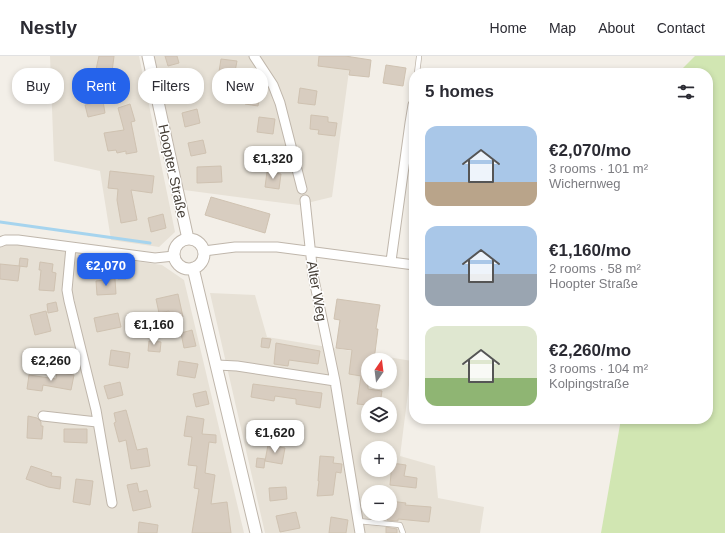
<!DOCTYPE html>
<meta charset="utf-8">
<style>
:root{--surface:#fff;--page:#f7f7f7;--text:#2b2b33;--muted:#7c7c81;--line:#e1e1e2;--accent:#2563eb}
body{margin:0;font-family:Helvetica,sans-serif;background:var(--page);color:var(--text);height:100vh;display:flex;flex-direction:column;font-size:15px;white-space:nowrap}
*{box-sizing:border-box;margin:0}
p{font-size:13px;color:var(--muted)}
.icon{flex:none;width:22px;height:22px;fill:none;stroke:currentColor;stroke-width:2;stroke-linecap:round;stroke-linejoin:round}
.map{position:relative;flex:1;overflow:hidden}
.side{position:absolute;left:409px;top:12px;width:304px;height:356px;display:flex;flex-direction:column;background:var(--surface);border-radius:16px;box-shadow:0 2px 6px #0003}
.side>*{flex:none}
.hud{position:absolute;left:12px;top:12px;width:337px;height:36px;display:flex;gap:8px}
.needle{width:26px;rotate:14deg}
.buttons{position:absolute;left:361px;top:297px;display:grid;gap:8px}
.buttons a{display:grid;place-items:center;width:36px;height:36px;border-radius:50%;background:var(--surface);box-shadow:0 2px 6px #0003;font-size:20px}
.price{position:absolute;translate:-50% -34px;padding:0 9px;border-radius:8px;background:#fff;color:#222;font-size:13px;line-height:26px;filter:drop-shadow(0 1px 2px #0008)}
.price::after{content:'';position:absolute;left:50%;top:24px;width:12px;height:9px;margin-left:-6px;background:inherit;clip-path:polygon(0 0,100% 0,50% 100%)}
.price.current{background:var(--accent);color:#fff}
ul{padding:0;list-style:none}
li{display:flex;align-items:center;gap:12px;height:100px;padding:0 16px}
li span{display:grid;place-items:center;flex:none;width:112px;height:80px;border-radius:12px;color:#555}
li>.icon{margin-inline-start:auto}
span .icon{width:48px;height:48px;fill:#fffc;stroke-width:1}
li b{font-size:17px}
h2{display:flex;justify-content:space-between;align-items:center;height:48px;padding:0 16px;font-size:17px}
.tag{padding:0 14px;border-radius:16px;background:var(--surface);box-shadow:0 2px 6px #0003;font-size:14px;line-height:36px}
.tag.current{background:var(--accent);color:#fff}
header{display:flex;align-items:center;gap:24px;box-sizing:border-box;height:56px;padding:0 20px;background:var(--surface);border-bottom:1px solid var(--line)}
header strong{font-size:19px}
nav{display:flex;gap:22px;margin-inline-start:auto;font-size:14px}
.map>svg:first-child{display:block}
</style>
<header>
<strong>Nestly</strong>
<nav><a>Home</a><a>Map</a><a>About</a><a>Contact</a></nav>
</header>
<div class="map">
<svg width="725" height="477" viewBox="0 0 725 477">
<rect width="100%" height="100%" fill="#f3efe8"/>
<path fill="#e7e1d6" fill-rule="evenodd" d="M50,0h89l36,176 -16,15 -48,-7 -11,-69 -46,-10z
M154,0h197l-19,141 -33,8 -115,-15z
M0,186l162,23 22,15 60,253h-244z
M210,237l45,2 12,42 145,24 -12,95 35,10 3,32 46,9 -4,26h-215zM368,304h22v22h-22zM368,348h22v22h-22zM368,392h22v22h-22zM368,436h22v22h-22z"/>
<path fill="#d1e6b2" d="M695,0h30v477h-124l20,-114h87v-346h-30z"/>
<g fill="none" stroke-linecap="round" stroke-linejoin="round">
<path stroke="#a6d4ee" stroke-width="3" d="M0,166l150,21"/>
</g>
<path fill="#d8cdc0" stroke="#cfc2b1" d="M99,0h15l-2,16 5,1 -1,13 -23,-3z
M165,0h12l2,7 -11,3z
M319,0h26l26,4 -2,17 -20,-2 1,-5 -32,-4z
M221,3l16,2 -3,16h-2l-3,22 -14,-2z
M386,9l20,3 -3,18 -20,-3z
M188,27l3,11 -12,3 -3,-11z
M247,30l14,2 -3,18 -13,-2z
M300,32l17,3 -2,14 -17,-2z
M103,45l2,12 -17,4 -3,-12z
M130,48l5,17 -4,1 6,30 -11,2v-3l-9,2 -1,-3 -8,1 -4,-18 20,-3 -6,-22z
M197,53l3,14 -15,4 -3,-14z
M311,59l17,2v5l9,1 -2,13 -17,-2 1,-4 -9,-1z
M259,61l16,2 -2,15 -16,-2z
M203,84l3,13 -15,3 -3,-13z
M255,92l21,3 -2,15 -21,-3z
M221,110l1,16 -25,1v-16z
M110,115l44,5 -2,17 -21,-3 6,30 -16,3 -4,-23 1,-11 -10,-1z
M267,116l14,2 -2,15 -14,-2z
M211,141l59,17 -5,19 -60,-18z
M163,158l3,14 -15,4 -3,-14z
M20,202l8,1 -1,8 -8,-1z
M40,206l13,2 -1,8 4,1 -2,18 -15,-1 2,-20h-2z
M0,208l20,2 -2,15 -18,-2z
M118,215h7l1,8h-8z
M115,223l1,15 -19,1 -1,-14z
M178,238l5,23 -13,3 -1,-9 -10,2 -3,-14z
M337,243l43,6 -4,24h2l-4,31h-6v29l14,2 -2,13h-12v1l-11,-1 4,-28 -12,-2 3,-24 -16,-2 4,-28 -6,-1z
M56,246l2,9 -10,2 -1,-9z
M46,255l5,20 -16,4 -5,-20z
M118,257l3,14 -24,5 -3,-14z
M192,274l4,16 -12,2 -3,-15z
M262,282l9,1 -2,9 -8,-1z
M149,285l12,1 -1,10 -12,-1z
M276,287l44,8 -2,13 -29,-4 -1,6 -14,-2z
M111,294l19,3 -2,15 -19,-3z
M179,305l19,3 -3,14 -18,-3z
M57,316l17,3 -3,15 -28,-5 -1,6 -15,-2 2,-14 27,4z
M120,326l3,13 -15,4 -4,-13z
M253,328l69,9 -2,15 -24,-4v-5l-21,-3 -1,5 -23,-4z
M206,335l3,13 -13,3 -3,-13z
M126,354l11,40 10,-2 3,18 -19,3 -5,-29 -7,2 -5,-19 2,-1 -2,-9z
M28,360l9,2 4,4v4h2l-1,13 -15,-1z
M187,360l17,3 -2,15 14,1v8l-7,-1 -4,31 10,2 -4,29 16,-2 4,31h-39l7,-44 -5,-1 3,-22 -9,-1 4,-28 -8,-1z
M64,373h23v14l-23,-1z
M268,389l17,3 -3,16 -17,-3z
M320,400l14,1 -1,6 9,1 -1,9 -5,-1 -3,23 -16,1 2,-15h-1z
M257,402l8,1 -1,9 -8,-1z
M392,407l14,2 -2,11 13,2 -1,10 -26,-3z
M31,410l21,7 -1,3 10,1 -1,12 -12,-2 -22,-8z
M76,423l17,2 -3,24 -17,-3z
M137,427l2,9 8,-2 4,17 -18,4 -6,-26z
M286,431l1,12 -17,2 -1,-13z
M390,445l16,2 -1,2 26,2 -2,15 -31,-3v2l-11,-1 1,-6h2z
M296,456l4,16 -20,4 -4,-16z
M331,461l17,3 -2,13h-17z
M139,466l19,3 -1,8h-19z
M386,471l11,2v4h-11z"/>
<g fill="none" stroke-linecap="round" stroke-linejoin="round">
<g stroke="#bfb6ab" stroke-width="6">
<path id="service" d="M417,17l2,-16
M413,49l1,-10
M358,465l42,4 3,8"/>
</g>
<g stroke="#bfb6ab" stroke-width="11">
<path id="minor" d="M254,0l19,29 7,18 22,86
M305,144l8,75 22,106
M0,186l5,-2h13l137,18 19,-2
M71,191l-4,43 2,11 27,109 16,93
M204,195l31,-4h42l137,18
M391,205l19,-138 3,-18h1
M217,309l20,1 98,15 25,152
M43,360l54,6"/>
</g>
<g stroke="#bfb6ab" stroke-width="13">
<path id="tertiary" d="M148,0l40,183
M174 198a15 15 0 1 1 30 0a15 15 0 1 1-30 0Z
M193,212l63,265"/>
</g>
<use href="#service" stroke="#fff" stroke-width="4.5"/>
<use href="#minor" stroke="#fff" stroke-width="9"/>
<use href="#tertiary" stroke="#fff" stroke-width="11"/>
</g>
<g text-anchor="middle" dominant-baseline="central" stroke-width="3" stroke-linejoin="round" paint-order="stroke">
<g font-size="14" fill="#463f37" stroke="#fff">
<text transform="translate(173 115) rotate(78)">Hoopter Straße</text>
<text transform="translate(317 235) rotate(80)">Alter Weg</text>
</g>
</g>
</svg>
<div class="buttons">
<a><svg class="needle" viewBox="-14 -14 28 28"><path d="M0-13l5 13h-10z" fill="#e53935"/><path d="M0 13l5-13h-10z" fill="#7c7c81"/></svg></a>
<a><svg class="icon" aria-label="layers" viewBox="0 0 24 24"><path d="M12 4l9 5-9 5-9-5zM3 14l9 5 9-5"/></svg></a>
<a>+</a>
<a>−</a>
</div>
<b class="price" style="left:273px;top:124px">€1,320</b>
<b class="price current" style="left:106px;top:231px">€2,070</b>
<b class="price" style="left:154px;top:290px">€1,160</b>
<b class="price" style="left:51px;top:326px">€2,260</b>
<b class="price" style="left:275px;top:398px">€1,620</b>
<div class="hud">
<a class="tag">Buy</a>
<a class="tag current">Rent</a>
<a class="tag">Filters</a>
<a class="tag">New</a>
</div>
<section class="side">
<h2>5 homes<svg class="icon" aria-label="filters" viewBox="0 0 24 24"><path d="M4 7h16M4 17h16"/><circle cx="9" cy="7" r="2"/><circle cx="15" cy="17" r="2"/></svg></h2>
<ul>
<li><span style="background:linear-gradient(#a9c7e8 70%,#b9a48a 0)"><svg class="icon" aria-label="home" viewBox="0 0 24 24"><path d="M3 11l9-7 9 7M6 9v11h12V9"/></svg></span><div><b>€2,070/mo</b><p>3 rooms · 101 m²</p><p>Wichernweg</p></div></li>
<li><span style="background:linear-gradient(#a9c7e8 60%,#9aa5b1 0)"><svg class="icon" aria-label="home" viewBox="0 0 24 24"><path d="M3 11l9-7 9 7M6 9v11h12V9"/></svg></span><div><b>€1,160/mo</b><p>2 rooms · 58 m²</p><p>Hoopter Straße</p></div></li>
<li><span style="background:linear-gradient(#dfe7d0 65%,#8fb573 0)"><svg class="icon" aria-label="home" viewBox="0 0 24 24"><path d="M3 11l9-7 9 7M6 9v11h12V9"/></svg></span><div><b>€2,260/mo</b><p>3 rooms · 104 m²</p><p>Kolpingstraße</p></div></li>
</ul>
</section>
</div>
